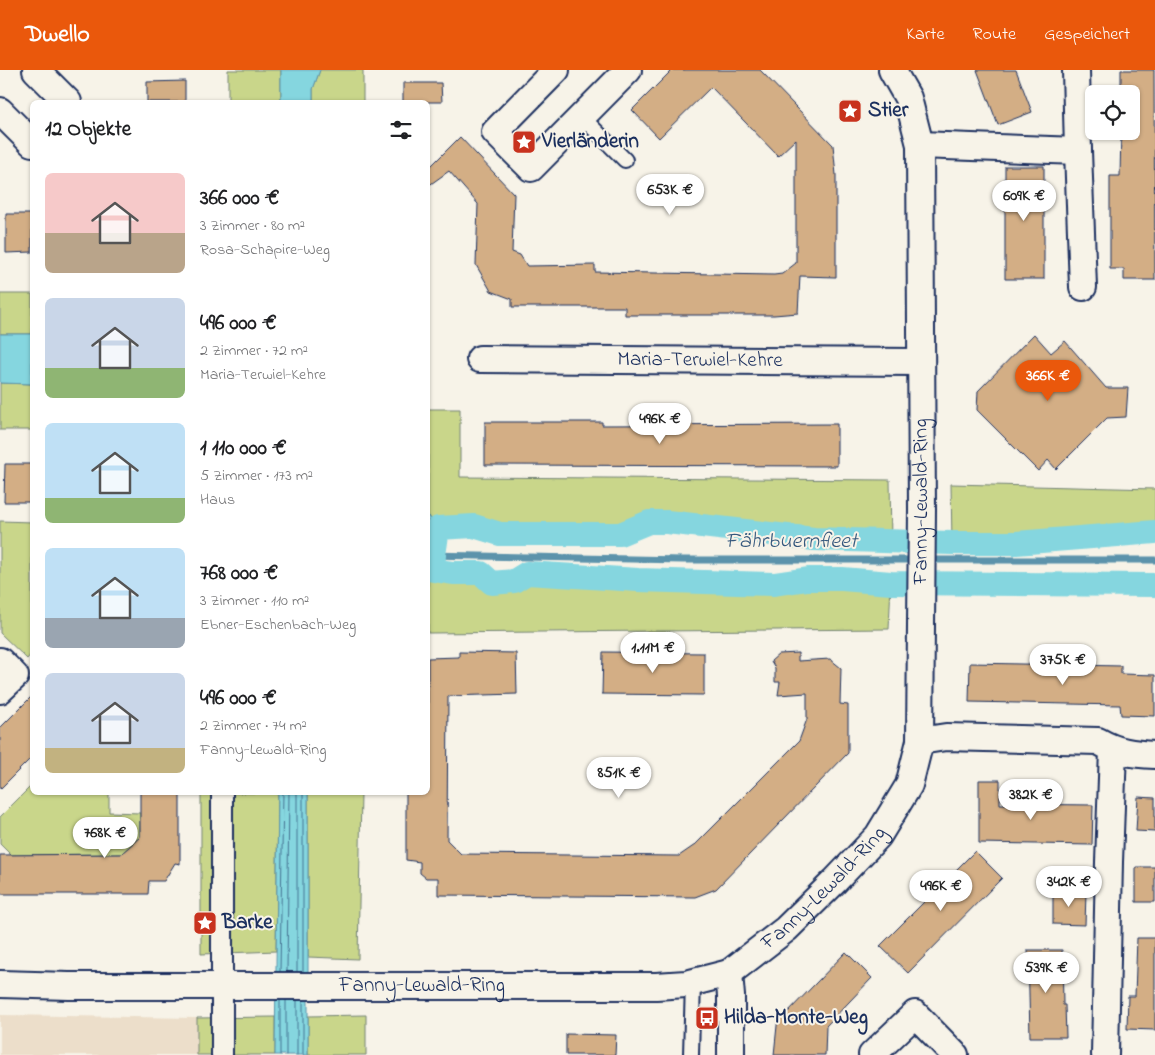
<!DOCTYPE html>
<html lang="de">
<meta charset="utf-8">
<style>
:root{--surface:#fff;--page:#f6f6f6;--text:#202124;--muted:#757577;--accent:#ea580c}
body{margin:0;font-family:"Indie Flower",sans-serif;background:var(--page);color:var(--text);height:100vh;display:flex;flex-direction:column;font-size:19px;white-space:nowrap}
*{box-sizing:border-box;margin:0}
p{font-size:16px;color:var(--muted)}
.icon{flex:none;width:28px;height:28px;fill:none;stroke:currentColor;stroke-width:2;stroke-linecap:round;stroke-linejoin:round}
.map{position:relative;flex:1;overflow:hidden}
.details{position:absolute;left:30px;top:30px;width:400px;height:695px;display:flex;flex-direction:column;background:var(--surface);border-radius:8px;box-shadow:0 1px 4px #0004}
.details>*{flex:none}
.controls{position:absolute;left:1085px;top:15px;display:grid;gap:10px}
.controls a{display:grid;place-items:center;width:55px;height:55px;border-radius:8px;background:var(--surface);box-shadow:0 1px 4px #0004;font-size:25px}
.price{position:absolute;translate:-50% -42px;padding:0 11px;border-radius:18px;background:#fff;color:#222;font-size:16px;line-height:32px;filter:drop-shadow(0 1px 2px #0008)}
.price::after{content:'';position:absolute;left:50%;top:30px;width:15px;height:11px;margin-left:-8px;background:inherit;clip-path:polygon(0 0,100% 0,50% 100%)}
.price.selected{background:var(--accent);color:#fff}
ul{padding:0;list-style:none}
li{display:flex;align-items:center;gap:15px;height:125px;padding:0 15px}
li span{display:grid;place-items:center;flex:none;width:140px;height:100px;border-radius:8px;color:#555}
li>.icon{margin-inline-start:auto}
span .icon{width:60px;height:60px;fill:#fffc;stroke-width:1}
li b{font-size:21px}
h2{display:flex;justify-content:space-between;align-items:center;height:60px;padding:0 15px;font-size:21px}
header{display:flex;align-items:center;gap:30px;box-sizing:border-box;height:70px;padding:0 25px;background:var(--accent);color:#fff}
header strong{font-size:24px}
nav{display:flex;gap:28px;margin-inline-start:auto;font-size:18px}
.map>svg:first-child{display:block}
</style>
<header>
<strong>Dwello</strong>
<nav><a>Karte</a><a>Route</a><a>Gespeichert</a></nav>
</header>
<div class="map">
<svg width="1155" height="985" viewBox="0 0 1155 985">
<rect width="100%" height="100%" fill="#f7f3e8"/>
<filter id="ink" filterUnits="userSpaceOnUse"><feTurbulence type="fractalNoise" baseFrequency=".02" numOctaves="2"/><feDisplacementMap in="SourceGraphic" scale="10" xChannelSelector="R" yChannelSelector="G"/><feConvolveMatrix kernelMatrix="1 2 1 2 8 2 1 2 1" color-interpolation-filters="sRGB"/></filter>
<g filter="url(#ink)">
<path fill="#ecdeca" d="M0,945l197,3v37h-197z"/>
<path fill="#c9d68a" stroke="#728274" d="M228,0h53v32h-53z
M320,0h43v32h-50v-13z
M0,224h32v40h-32z
M0,313l32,1v46h-32z
M428,339h32v68l430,3 1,61 -77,-2 -147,-17h-18l-29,12h-120l-26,-8 -36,2 -10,-13z
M951,414l204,5v43l-139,11h-64z
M0,451l32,1v131l-5,6 -27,-26z
M433,500l20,3h28l11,10 22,-2 13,-8 111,7 136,4 34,-5h34l49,4 -2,46 -461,4v-61z
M32,715v7l77,1v19l31,1v24l-19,17 -110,1 -11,-11v-27z
M201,723h77l-2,158 -75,3z
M308,723h53l-3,166 -50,-2z
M366,945v40h-58v-39z
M275,947v38h-78v-37z"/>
<path fill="#85d6df" stroke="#5b93ab" d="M281,0h39l-7,19v13h-32z
M0,264h32v50l-32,-1z
M428,445l10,13 -1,27 -4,15 -5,2z
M278,723h30v262h-33z"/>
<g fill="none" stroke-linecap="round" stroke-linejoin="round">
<path stroke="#457292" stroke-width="1" d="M280,902l3,-180
M287,902l2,-180
M297,902v-180
M303,902v-180
M297,930v55
M303,930v55
M280,985v-55
M286,985v-55"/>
<path stroke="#5b93ab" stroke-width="7" d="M428,485l255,5h472"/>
<path stroke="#85d6df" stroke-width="24" d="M1155,462l-139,11h-64l-138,-4 -147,-17h-18l-29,12h-120l-26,-8 -36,2 -4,27 -1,15 20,3h28l11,10 22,-2 13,-8 111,7 136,4 34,-5h34l49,4 264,2"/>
</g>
<path fill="#d3ae85" stroke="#1b2f5e" d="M672,0h88l73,75 3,30v102l-36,-1 -2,37 -24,2h-149v-8h-113v-8l-21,-8 -15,-26 2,-61 -29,-33 -21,15v-17l32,-32 54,57 -2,58 8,3 7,11 68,-1v7l179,3 8,-1 14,-11v-124l-18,17 -67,-69 -52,51 -27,-28z
M977,0h39l16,42 -34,13z
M1121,0h33l1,210h-31v-11h-14v-93h10l1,-45h10v-37h-10z
M185,11v21h-38v-20z
M403,13h38l1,19h-39z
M1005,96h39v113h-39z
M6,144h26v38l-26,1z
M1034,264l17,19 14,-12 41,47h22l-2,29 -19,1 -51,51 -8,-9 -10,11 -61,-61 1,-19z
M485,352h117v3l235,-1v42l-352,-1z
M5,394h27v38h-28z
M459,582l57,1 1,41 -69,2 -1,144 14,14 218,2 16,-11 104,-104 8,-22v-26l-29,2 2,-13h-5v-14l-4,-7 8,-7 19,-1v8l32,-2 11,9 -1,36 8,1v48l-132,136 -21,8 -257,-2v-17h-12l-6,-5v-11l-14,-2v-68h22v-134l31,-1z
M603,582l101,1v42l-102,-1z
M970,593l151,3v8l34,1v41l-34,-1 -1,-10 -151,-3z
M32,626v61l-32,32v-61z
M979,710h21v24l93,1 -1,40 -113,-2z
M140,722h40v72l-5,-1 -11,18h-15l-1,13h-148v-39l121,-1 19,-17z
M1138,727l17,1v34l-19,-1z
M975,781l27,27 -94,95 -28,-27z
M1136,797h19v35h-19z
M1053,822h33l-1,33 -32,-1z
M1137,868h18v92l-28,-1 1,-33h7z
M1028,880h34l1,55h2l1,32h-36z
M846,882l26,26 -46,48 -1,29h-51l4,-39 7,-1z
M566,964l50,1 -1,20h-49z"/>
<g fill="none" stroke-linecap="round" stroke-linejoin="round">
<g stroke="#1b2f5e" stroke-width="18">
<path id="service" d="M582,47l43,43
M691,985l2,-73"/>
</g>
<g stroke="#1b2f5e" stroke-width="24">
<path id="pedestrian" d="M222,985v-263"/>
</g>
<g stroke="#1b2f5e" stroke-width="30">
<g id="minor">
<path d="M36,0l32,32"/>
<path d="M556,0l-61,62 36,36 97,-98"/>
<path d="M0,41l32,32"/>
<path d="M920,75l158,6 -2,-81"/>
<path d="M1078,81l5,136"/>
<path id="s1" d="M480,289l441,3"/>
<path d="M0,591l15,15 -15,14"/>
<path d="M920,671l26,-4 152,4c19,11 35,13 57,14"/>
<path d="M729,903l2,23v59"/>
<path id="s2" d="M0,914l69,2h587l30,-2 43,-11 57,-44 49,-48 43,-45 31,-51 11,-44 2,-231 -2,-365 -12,-47 -16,-28"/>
<path d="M872,985l43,-41 40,41"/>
<path d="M1105,985l4,-193 4,-112"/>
</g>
</g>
<use href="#service" stroke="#f7f3e8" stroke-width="14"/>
<use href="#pedestrian" stroke="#f7f3e8" stroke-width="20"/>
<use href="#minor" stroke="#f7f3e8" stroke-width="26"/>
</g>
</g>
<defs>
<g id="sight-square" transform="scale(1.25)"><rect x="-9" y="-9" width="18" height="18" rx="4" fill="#c8321e" stroke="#f7f3e8"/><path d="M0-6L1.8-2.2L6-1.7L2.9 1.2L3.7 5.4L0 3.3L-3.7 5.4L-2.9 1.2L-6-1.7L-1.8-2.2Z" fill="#fff"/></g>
<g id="bus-square" transform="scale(1.25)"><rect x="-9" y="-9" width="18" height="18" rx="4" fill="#c8321e" stroke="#f7f3e8"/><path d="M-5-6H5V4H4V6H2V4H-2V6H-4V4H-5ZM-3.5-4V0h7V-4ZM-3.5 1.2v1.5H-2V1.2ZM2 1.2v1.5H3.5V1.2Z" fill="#fff"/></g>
</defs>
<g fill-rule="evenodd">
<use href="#sight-square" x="850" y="41"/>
<use href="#sight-square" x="524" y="72"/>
<use href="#sight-square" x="205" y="853"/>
<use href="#bus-square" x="707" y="948"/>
</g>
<g text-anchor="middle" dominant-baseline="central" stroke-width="4" stroke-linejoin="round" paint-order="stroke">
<g font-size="21" font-weight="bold" fill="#1b2f5e" stroke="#f7f3e8" text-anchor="start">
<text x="868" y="41">Stier</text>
<text x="542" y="72">Vierländerin</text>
<text x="222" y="853">Barke</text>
<text x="724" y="948">Hilda-Monte-Weg</text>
</g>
<g font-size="21" fill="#1b2f5e" stroke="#f7f3e8">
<text stroke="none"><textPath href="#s1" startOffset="220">Maria-Terwiel-Kehre</textPath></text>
<text stroke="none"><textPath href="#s2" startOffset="1278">Fanny-Lewald-Ring</textPath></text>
<text stroke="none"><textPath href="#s2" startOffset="858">Fanny-Lewald-Ring</textPath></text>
<text stroke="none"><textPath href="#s2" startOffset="422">Fanny-Lewald-Ring</textPath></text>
</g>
<g font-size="22" font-style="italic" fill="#36597e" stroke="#f7f3e8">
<text x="791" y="472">Fährbuernfleet</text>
</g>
</g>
</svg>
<div class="controls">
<a><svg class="icon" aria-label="locate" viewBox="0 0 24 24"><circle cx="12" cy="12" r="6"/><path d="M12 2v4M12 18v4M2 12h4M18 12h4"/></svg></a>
</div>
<b class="price" style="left:670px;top:146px">653K €</b>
<b class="price" style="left:1024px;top:152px">609K €</b>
<b class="price selected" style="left:1048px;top:332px">366K €</b>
<b class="price" style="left:660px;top:375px">496K €</b>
<b class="price" style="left:653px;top:604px">1.11M €</b>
<b class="price" style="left:1063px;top:616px">375K €</b>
<b class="price" style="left:619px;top:729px">851K €</b>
<b class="price" style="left:1031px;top:751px">382K €</b>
<b class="price" style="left:105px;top:789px">768K €</b>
<b class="price" style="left:1069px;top:838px">342K €</b>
<b class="price" style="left:941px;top:842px">496K €</b>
<b class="price" style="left:1046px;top:924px">539K €</b>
<section class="details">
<h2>12 Objekte<svg class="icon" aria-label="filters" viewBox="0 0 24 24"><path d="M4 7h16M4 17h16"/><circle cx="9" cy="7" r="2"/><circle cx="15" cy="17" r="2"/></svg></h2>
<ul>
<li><span style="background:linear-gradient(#f6c9c9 60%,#b9a48a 0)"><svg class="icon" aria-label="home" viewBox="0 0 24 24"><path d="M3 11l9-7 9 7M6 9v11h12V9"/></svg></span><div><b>366 000 €</b><p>3 Zimmer · 80 m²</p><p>Rosa-Schapire-Weg</p></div></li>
<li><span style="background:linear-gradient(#c9d6e8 70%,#8fb573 0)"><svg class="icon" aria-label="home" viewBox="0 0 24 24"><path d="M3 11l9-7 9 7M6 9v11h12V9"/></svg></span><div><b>496 000 €</b><p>2 Zimmer · 72 m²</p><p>Maria-Terwiel-Kehre</p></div></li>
<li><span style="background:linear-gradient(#bfe0f5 75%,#8fb573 0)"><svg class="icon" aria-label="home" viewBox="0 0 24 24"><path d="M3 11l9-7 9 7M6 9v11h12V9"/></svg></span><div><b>1 110 000 €</b><p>5 Zimmer · 173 m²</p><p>Haus</p></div></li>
<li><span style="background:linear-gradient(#bfe0f5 70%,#9aa5b1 0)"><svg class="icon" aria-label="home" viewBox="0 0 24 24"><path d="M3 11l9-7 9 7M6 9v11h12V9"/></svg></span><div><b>768 000 €</b><p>3 Zimmer · 110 m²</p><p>Ebner-Eschenbach-Weg</p></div></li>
<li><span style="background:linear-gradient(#c9d6e8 75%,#c2b280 0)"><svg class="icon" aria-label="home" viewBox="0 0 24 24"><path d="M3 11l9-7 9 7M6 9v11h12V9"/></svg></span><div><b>496 000 €</b><p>2 Zimmer · 74 m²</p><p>Fanny-Lewald-Ring</p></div></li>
</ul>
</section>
</div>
